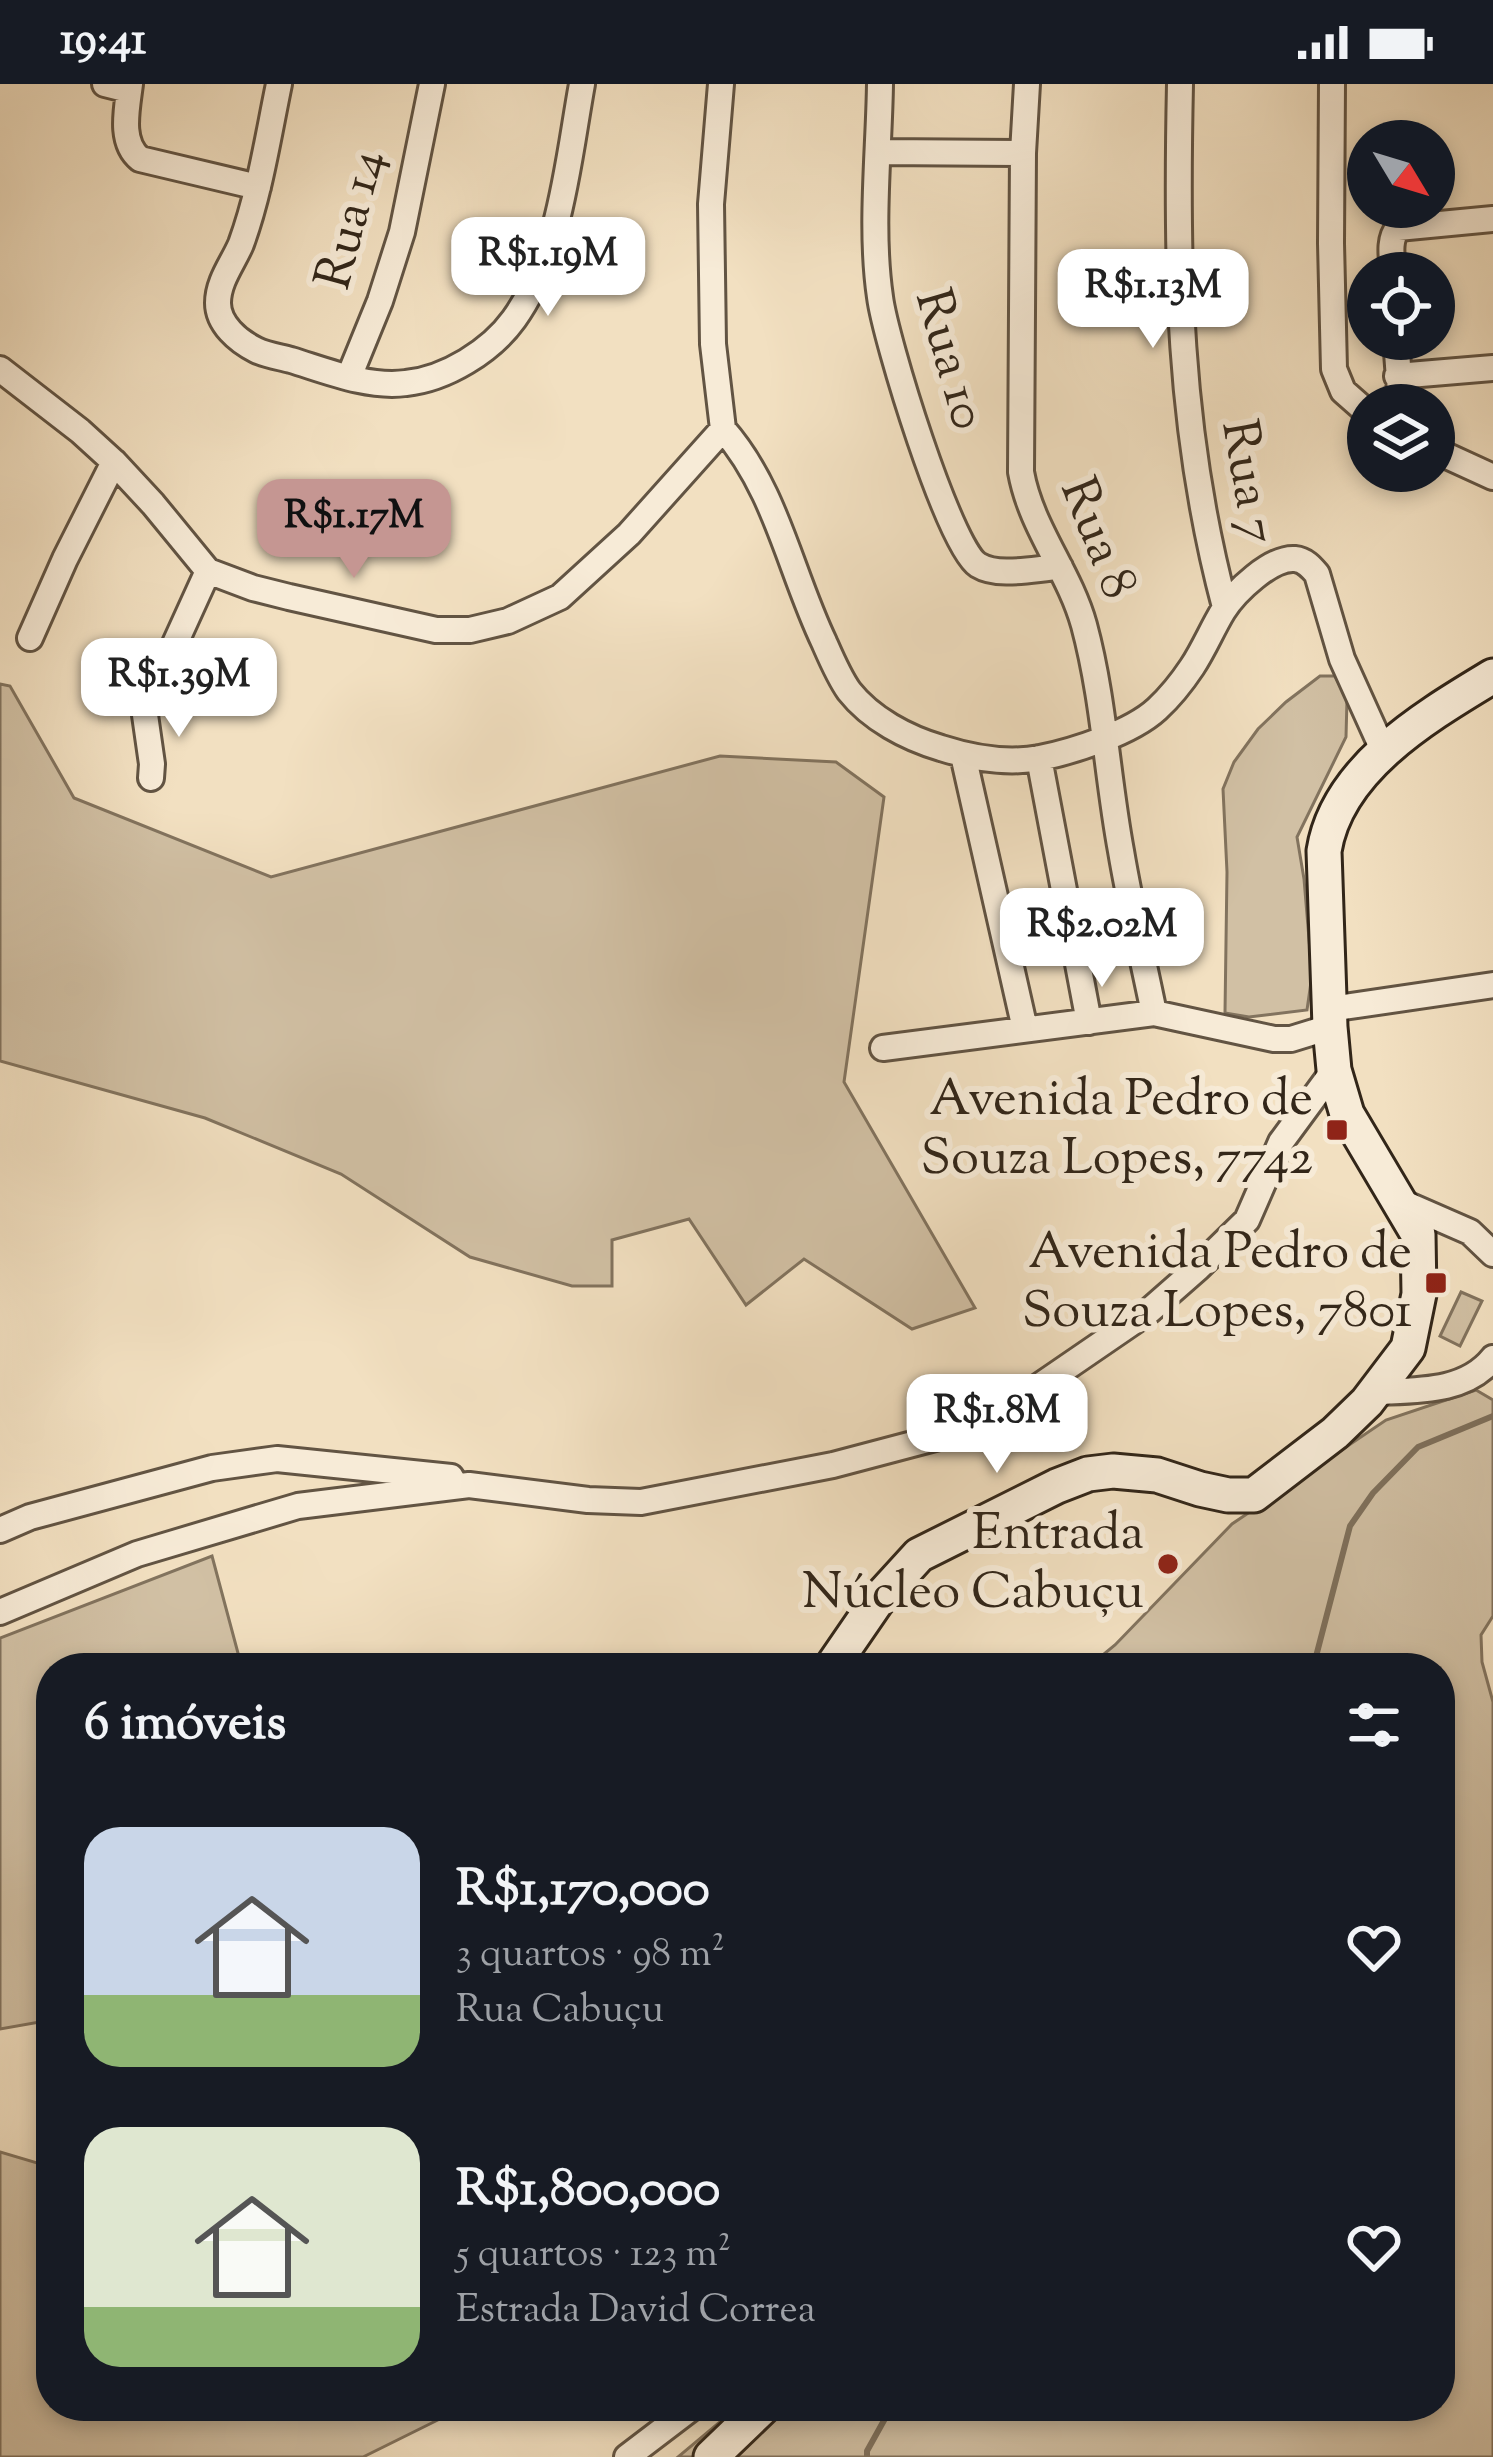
<!DOCTYPE html>
<html lang="pt">
<meta charset="utf-8">
<style>
:root{--surface:#171b24;--page:#20242c;--text:#f1f3f6;--muted:#9ea1a6;--accent:#c59692}
body{margin:0;font-family:"Sorts Mill Goudy",serif;background:var(--page);color:var(--text);height:100vh;display:flex;flex-direction:column;font-size:45px;white-space:nowrap}
*{box-sizing:border-box;margin:0}
p{font-size:39px;color:var(--muted)}
.icon{flex:none;width:66px;height:66px;fill:none;stroke:currentColor;stroke-width:2;stroke-linecap:round;stroke-linejoin:round}
.map{position:relative;flex:1;overflow:hidden}
.panel{position:absolute;left:36px;top:1569px;width:1419px;height:768px;display:flex;flex-direction:column;background:var(--surface);border-radius:48px;box-shadow:0 6px 18px #0003}
.panel>*{flex:none}
.needle{width:78px;rotate:128deg}
.fabs{position:absolute;left:1347px;top:36px;display:grid;gap:24px}
.fabs a{display:grid;place-items:center;width:108px;height:108px;border-radius:50%;background:var(--surface);box-shadow:0 6px 18px #0003;font-size:60px}
.price{position:absolute;translate:-50% -102px;padding:0 27px;border-radius:24px;background:#fff;color:#222;font-size:39px;line-height:78px;filter:drop-shadow(0 3px 6px #0008)}
.price::after{content:'';position:absolute;left:50%;top:72px;width:36px;height:27px;margin-left:-18px;background:inherit;clip-path:polygon(0 0,100% 0,50% 100%)}
.price.on{background:var(--accent);color:#111}
ul{padding:0;list-style:none}
li{display:flex;align-items:center;gap:36px;height:300px;padding:0 48px}
li span{display:grid;place-items:center;flex:none;width:336px;height:240px;border-radius:36px;color:#555}
li>.icon{margin-inline-start:auto}
span .icon{width:144px;height:144px;fill:#fffc;stroke-width:1}
li b{font-size:51px}
h2{display:flex;justify-content:space-between;align-items:center;height:144px;padding:0 48px;font-size:51px}
.status{display:flex;justify-content:space-between;align-items:center;height:84px;padding:0 60px;background:var(--surface);direction:ltr}
.status svg{height:33px;fill:currentColor}
.map>svg:first-child{display:block}
</style>
<div class="status"><b>19:41</b><svg viewBox="0 0 49 12"><path d="M0 12V9h3v3zM5 12V6h3v6zM10 12V3h3v9zM15 12V0h3v12zM26 1h20v11H26zM47 4h2v5h-2z"/></svg></div>
<div class="map">
<svg width="1493" height="2373" viewBox="0 0 1493 2373">
<rect width="100%" height="100%" fill="#f2e0c1"/>
<filter id="stains"><feTurbulence type="fractalNoise" baseFrequency=".00167" numOctaves="4"/><feColorMatrix values="0 0 0 0 .2 0 0 0 0 .09 0 0 0 0 .02 0 0 0 .5 -.17"/></filter>
<radialGradient id="worn" r=".72"><stop offset=".6" stop-color="#630" stop-opacity="0"/><stop offset="1" stop-color="#630" stop-opacity=".3"/></radialGradient>
<path fill="#d1c0a4" stroke="#82735e" stroke-width="3" d="M1320,592h15l12,23 -1,38 -49,100 7,42 8,96 -5,35 -58,7 -24,-4 2,-141 -4,-83 11,-27 24,-33 28,-27z
M0,600l10,2 64,112 197,79 449,-121 116,6 48,35 -40,285 131,226 -63,21 -108,-70 -58,46 -57,-86 -77,21v46h-40l-102,-29 -129,-83 -136,-56 -205,-57z
M1461,1208l21,9 -22,45 -20,-10z
M1476,1306l17,10v216l-12,19 1,27 11,40v755h-815l61,-51h701v-738h-353l28,-23 117,-121 154,-104z
M212,1472l30,112h-191v352l-51,9v-391z
M0,2068l51,15v239h415l-103,51h-363z"/>
<g fill="none" stroke-linecap="round" stroke-linejoin="round">
<path stroke="#7e705c" stroke-width="6" d="M1313,1584l37,-142 23,-33 45,-46 75,-31
M867,2373v-6l25,-45"/>
<g stroke="#625443" stroke-width="30">
<path id="street" d="M105,0l24,6
M130,0c-3,25 -11,58 10,75l118,28
M279,0c-11,53 -19,108 -38,160 -8,19 -23,37 -23,59 0,21 20,38 38,47 10,5 24,7 35,10 36,11 77,28 115,23 40,-4 85,-32 108,-64 47,-66 54,-158 68,-235
M721,0l-10,120 2,140 10,85
M880,0c-1,69 -10,145 0,213 5,41 69,250 98,268 21,13 58,3 82,2
M1027,0l-4,69 -2,319c10,56 48,99 63,153 20,74 23,151 37,226 9,54 22,108 33,162
M1180,0c-4,182 -2,346 45,523
M1332,0l-1,159 3,126 9,22 25,22
M879,68l144,1
M1393,189c-1,-15 -5,-33 5,-45l95,-9
M1396,255l5,66
M0,285l80,62 34,31 39,42 55,67 45,17 36,9 147,33h34l38,-9 52,-24 69,-63 94,-105
M1397,292l96,-8
M349,293l31,-76 22,-69 30,-148
M723,345c53,60 67,142 101,213 7,16 15,35 25,49 22,28 58,47 92,57 31,10 66,16 99,10 34,-7 91,-25 117,-49 13,-12 25,-27 35,-42 12,-18 20,-38 31,-56 12,-19 48,-54 72,-52 10,1 16,8 22,15l25,85 42,93
M1434,366l59,27
M30,554l35,-79 49,-97
M963,671l62,274
M1039,674l50,264
M151,694l1,-14 -7,-49 8,-23 55,-121
M1330,925l163,-24
M883,964l271,-35 120,26h17l39,-12
M1399,1117l71,31 23,22
M1375,1308c41,-2 90,1 118,-34
M0,1446l30,-13 182,-49 65,-9 174,18
M0,1528l137,-58 161,-48 171,-21 119,15 53,2 192,-37 106,-28 83,-39 127,-87 49,-43 49,-48 34,-78 53,-72
M627,2373l67,-51"/>
</g>
<g stroke="#322619" stroke-width="39">
<path id="secondary" d="M831,1584l46,-67 42,-46 138,-69 31,-12 25,-3 44,4 43,14 28,6h26l81,-62 32,-31 41,-54 11,-54 -1,-60 -71,-120 -13,-44 -4,-43 -6,-176c13,-83 103,-135 169,-175
M711,2373l53,-51"/>
</g>
<use href="#street" stroke="#f7ebd7" stroke-width="24"/>
<use href="#secondary" stroke="#f7ebd7" stroke-width="33"/>
</g>
<g fill="#8f2418" stroke="#f7ebd7" stroke-width="4.5">
<rect x="1325" y="1034" width="24" height="24" rx="6"/>
<rect x="1424" y="1187" width="24" height="24" rx="6"/>
<circle cx="1168" cy="1480" r="12"/>
</g>
<g text-anchor="middle" dominant-baseline="central" stroke-width="12" stroke-linejoin="round" paint-order="stroke">
<g font-size="51" fill="#322619" stroke="#f7ebd7">
<text transform="translate(353 136) rotate(-75)">Rua 14</text>
<text transform="translate(948 276) rotate(74)">Rua 10</text>
<text transform="translate(1246 398) rotate(80)">Rua 7</text>
<text transform="translate(1096 455) rotate(68)">Rua 8</text>
</g>
<g font-size="51" fill="#322619" stroke="#f7ebd7" text-anchor="end">
<text x="1313" y="1017">Avenida Pedro de<tspan x="1313" dy="59">Souza Lopes, 7742</tspan></text>
<text x="1412" y="1170">Avenida Pedro de<tspan x="1412" dy="59">Souza Lopes, 7801</tspan></text>
<text x="1144" y="1451">Entrada<tspan x="1144" dy="59">Núcleo Cabuçu</tspan></text>
</g>
</g>
<rect width="100%" height="100%" filter="url(#stains)"/>
<rect width="100%" height="100%" fill="url(#worn)"/>
</svg>
<div class="fabs">
<a><svg class="needle" viewBox="-14 -14 28 28"><path d="M0-13l5 13h-10z" fill="#e53935"/><path d="M0 13l5-13h-10z" fill="#9ea1a6"/></svg></a>
<a><svg class="icon" aria-label="locate" viewBox="0 0 24 24"><circle cx="12" cy="12" r="6"/><path d="M12 2v4M12 18v4M2 12h4M18 12h4"/></svg></a>
<a><svg class="icon" aria-label="layers" viewBox="0 0 24 24"><path d="M12 4l9 5-9 5-9-5zM3 14l9 5 9-5"/></svg></a>
</div>
<b class="price" style="left:548px;top:235px">R$1.19M</b>
<b class="price" style="left:1153px;top:267px">R$1.13M</b>
<b class="price on" style="left:354px;top:497px">R$1.17M</b>
<b class="price" style="left:179px;top:656px">R$1.39M</b>
<b class="price" style="left:1102px;top:906px">R$2.02M</b>
<b class="price" style="left:997px;top:1392px">R$1.8M</b>
<section class="panel">
<h2>6 imóveis<svg class="icon" aria-label="filters" viewBox="0 0 24 24"><path d="M4 7h16M4 17h16"/><circle cx="9" cy="7" r="2"/><circle cx="15" cy="17" r="2"/></svg></h2>
<ul>
<li><span style="background:linear-gradient(#c9d6e8 70%,#8fb573 0)"><svg class="icon" aria-label="home" viewBox="0 0 24 24"><path d="M3 11l9-7 9 7M6 9v11h12V9"/></svg></span><div><b>R$1,170,000</b><p>3 quartos · 98 m²</p><p>Rua Cabuçu</p></div><svg class="icon" aria-label="heart" viewBox="0 0 24 24"><path d="M12 20l-8-8c-3-5 5-10 8-4 3-6 11-1 8 4z"/></svg></li>
<li><span style="background:linear-gradient(#dfe7d0 75%,#8fb573 0)"><svg class="icon" aria-label="home" viewBox="0 0 24 24"><path d="M3 11l9-7 9 7M6 9v11h12V9"/></svg></span><div><b>R$1,800,000</b><p>5 quartos · 123 m²</p><p>Estrada David Correa</p></div><svg class="icon" aria-label="heart" viewBox="0 0 24 24"><path d="M12 20l-8-8c-3-5 5-10 8-4 3-6 11-1 8 4z"/></svg></li>
</ul>
</section>
</div>
